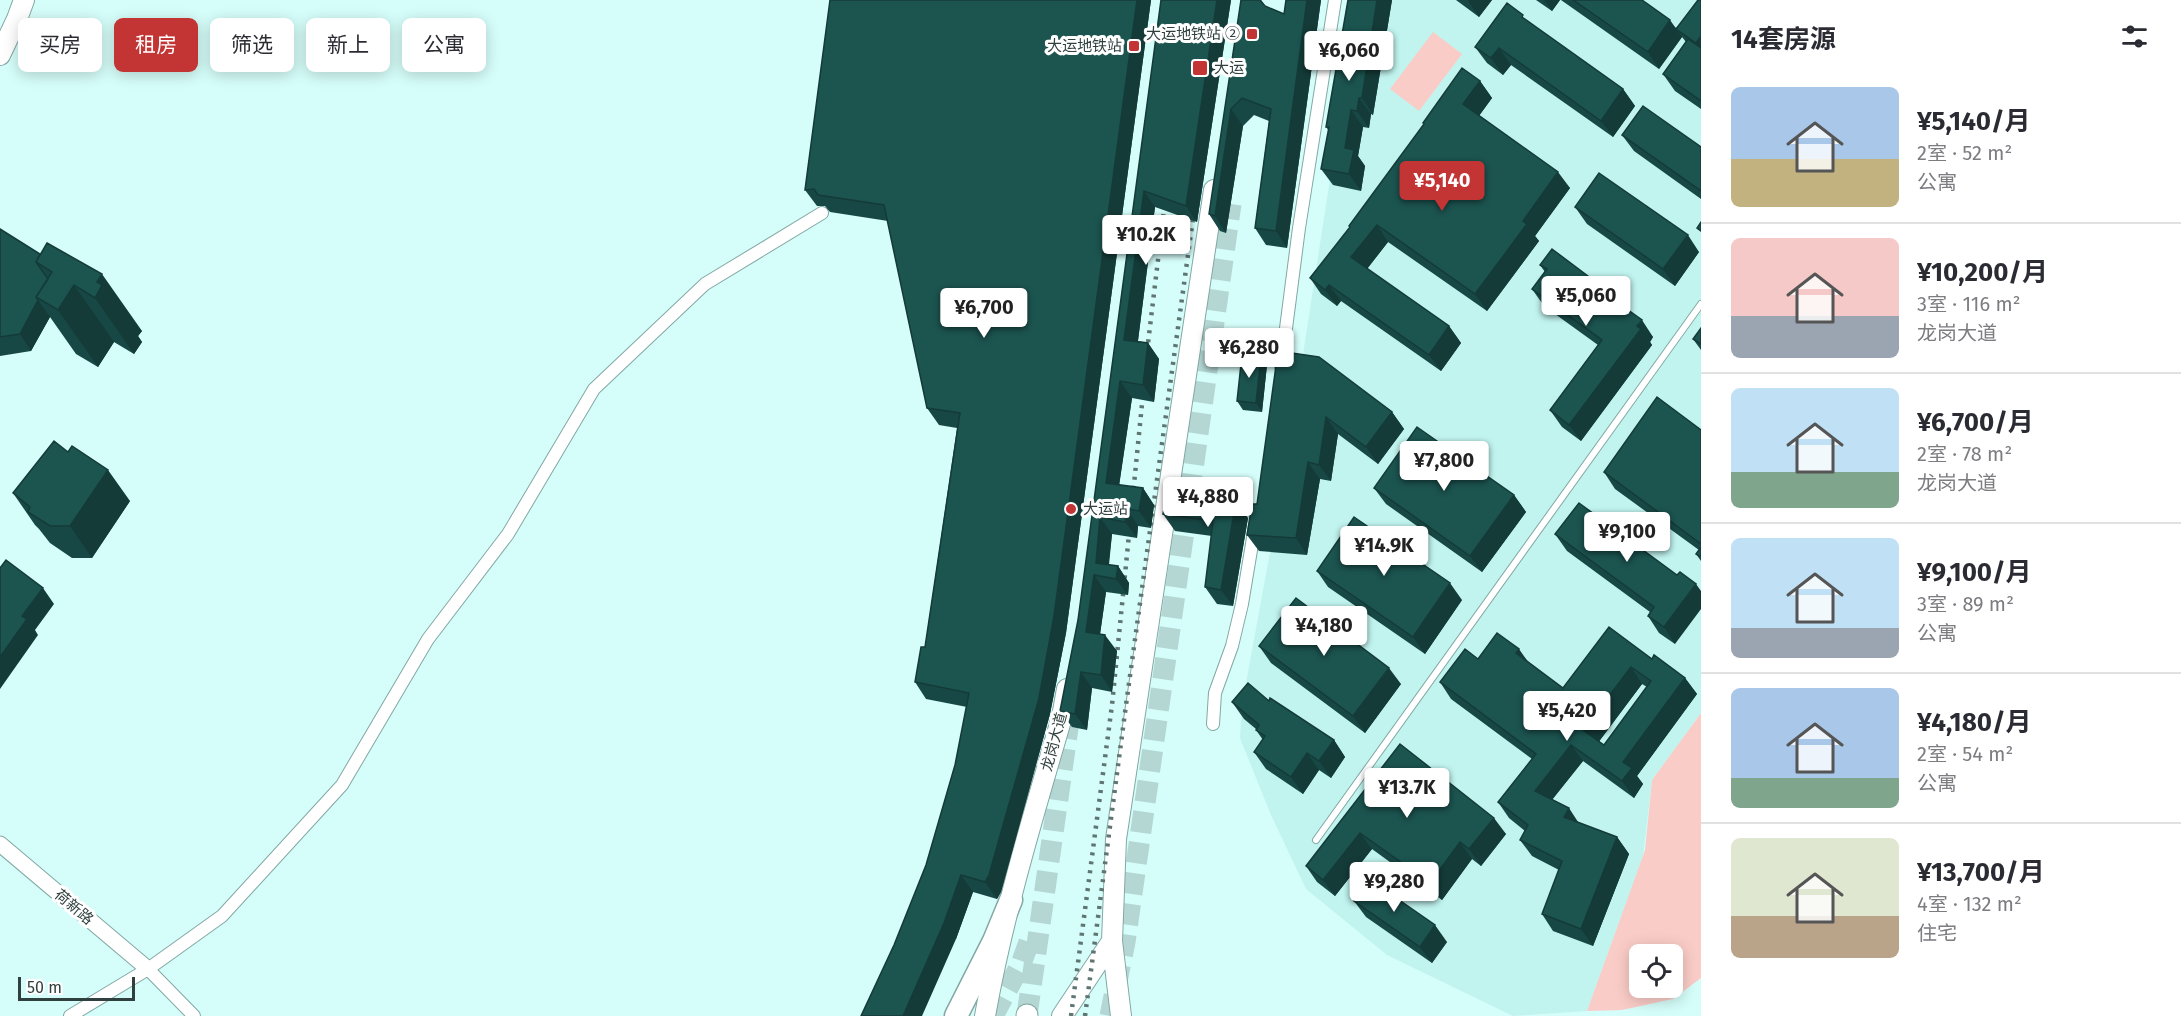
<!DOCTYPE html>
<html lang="zh">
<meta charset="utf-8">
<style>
:root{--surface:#fff;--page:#f2f2f3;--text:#2b2b33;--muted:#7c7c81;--line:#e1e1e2;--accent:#c33434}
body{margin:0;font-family:"Fira Sans","Noto Sans SC",sans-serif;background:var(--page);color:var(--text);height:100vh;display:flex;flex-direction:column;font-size:22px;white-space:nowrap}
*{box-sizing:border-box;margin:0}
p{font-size:20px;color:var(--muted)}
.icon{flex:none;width:33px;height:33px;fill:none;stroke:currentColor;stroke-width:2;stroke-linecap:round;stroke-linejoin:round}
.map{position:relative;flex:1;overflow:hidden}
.sheet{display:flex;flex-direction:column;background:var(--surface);width:480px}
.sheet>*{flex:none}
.guide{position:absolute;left:18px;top:18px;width:570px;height:54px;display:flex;gap:12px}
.buttons{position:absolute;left:1629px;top:944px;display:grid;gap:12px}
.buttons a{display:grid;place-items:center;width:54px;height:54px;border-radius:9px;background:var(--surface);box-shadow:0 3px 15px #0003;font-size:30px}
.scale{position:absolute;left:18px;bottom:15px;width:117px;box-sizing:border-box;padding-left:6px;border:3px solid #30403e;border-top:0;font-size:16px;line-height:21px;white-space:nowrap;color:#30403e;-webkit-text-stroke:4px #fff;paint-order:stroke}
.price{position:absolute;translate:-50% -51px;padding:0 14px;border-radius:6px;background:#fff;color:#222;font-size:20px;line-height:39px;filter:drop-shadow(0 2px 3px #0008)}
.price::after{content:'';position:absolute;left:50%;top:36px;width:18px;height:14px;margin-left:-9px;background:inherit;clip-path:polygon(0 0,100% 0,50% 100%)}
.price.selected{background:var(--accent);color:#fff}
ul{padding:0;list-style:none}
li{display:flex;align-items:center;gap:18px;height:150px;padding:0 30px}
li+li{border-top:2px solid var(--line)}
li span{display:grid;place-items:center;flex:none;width:168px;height:120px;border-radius:9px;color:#555}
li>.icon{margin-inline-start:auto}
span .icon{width:72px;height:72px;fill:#fffc;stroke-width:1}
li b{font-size:26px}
h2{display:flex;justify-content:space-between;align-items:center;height:72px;padding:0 30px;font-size:26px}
.pill{padding:0 21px;border-radius:9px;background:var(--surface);box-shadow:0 3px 15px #0003;font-size:21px;line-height:54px}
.pill.selected{background:var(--accent);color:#fff}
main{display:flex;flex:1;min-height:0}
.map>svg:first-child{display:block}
</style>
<main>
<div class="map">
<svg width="1701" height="1016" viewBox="0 0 1701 1016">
<rect width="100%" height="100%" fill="#d5fdf9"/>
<path fill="#c1f4ef" d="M1359,0h342v713l-49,67 -9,76 -56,155 -74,5 -126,-61 -81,-66 -35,-74 -31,-77 2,-33 44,-240 50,-325z"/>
<path fill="#faccc7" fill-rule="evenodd" d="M1433,32l29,22 -43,57 -29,-22z
M1701,713v265l-28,21 -51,11 -35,1 58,-161 7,-70zM1640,954h32v33h-32z"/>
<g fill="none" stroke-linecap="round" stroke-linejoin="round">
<path stroke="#b4d7d4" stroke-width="21" stroke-dasharray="21 10" stroke-linecap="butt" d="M1027,1015l44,-308
M993,1016l28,-52 8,-22
M1110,1016l15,-74 106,-738"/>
<g stroke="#82a8a4" stroke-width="8">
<path id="service" d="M1316,840l385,-536"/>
</g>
<g stroke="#82a8a4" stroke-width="14">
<path id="minor" d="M1281,367l18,-139 36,-228
M1213,724l2,-31 17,-47 10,-42 13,-78
M148,969l46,47
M70,1016l78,-47 74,-53 120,-131 86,-146 80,-105 86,-145 111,-105 117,-71"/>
</g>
<g stroke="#82a8a4" stroke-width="17">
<path id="tertiary" d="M0,844l148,125"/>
</g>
<g stroke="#82a8a4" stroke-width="22">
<path id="primary" d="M0,55l17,-36 7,-19
M985,1016c18,-101 48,-200 77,-299l5,-28
M1062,1016l50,-75
M1121,1016l-9,-75 4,-102 98,-649"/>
</g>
<g stroke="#82a8a4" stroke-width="23">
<path id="trunk" d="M1027,1016v-1"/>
</g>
<g stroke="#82a8a4" stroke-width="25">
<path id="motorway" d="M956,1016l38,-75 17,-41"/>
</g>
<use href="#service" stroke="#fff" stroke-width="6"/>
<use href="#minor" stroke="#fff" stroke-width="12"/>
<use href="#tertiary" stroke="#fff" stroke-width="15"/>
<use href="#primary" stroke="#fff" stroke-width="20"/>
<use href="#trunk" stroke="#fff" stroke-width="21"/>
<use href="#motorway" stroke="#fff" stroke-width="22"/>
<path stroke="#5e7572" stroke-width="4.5" stroke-dasharray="3 6" stroke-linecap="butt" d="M1146,360l20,-167
M1071,1016l41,-311 32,-321
M1085,1016l41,-311 69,-501"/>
</g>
<path fill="#184845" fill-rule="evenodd" d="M830,0h321l-85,633 -16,81 -49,178 -4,7 -24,-7 -17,47 -62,6 32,-80 29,-100 12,-58 -41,-8 -11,-17 10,-35 32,-219 -18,-3 -12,-17 -39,-187 -58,-9 -5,-6h-8l-12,-16z
M1161,0h70l-34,222 -42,-15 -17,134 10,2 11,16 -5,43 -22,-4 -13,87 24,3 11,17 -3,23 -13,-2 -1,12 -25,-4 -3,31 9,1 11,17 -1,12 -22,-3 -6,42 17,17 -5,41 -20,-4 -5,42 -15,-3 -12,-16 18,-91z
M1241,0h20l4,6 19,8 2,-14h35l-34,248 -21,-3 -11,-17 14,-107 -15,-6 -11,11 -17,107 -6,-2 -11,-17z
M1348,0h44l-19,115 -2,-1 -2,14 -6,-1 -5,29 7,10 -4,25 -28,-6 -12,-16 8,-38 -3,-4z
M1456,0h36l-13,17z
M1536,0h24l-8,11z
M1561,0h81l34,28 25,-28v109l-26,-18 -12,-17 23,-32 -4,-5 -23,32z
M1527,21l96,68 12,17 -22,31 -102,-72 -8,10 -16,-12 -12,-16z
M1480,81l12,17 -13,18 91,72 -35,48 4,5 -52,70 -99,-69 -21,27 82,57 12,17 -20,28 -100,-70 -4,5 -16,-12 -11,-16 40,-51 74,-102 -1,-2z
M1622,135l79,12v52l-67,-48z
M1575,207l124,45 -24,34 -88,-62z
M0,229l142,102 -4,5 4,6 -8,12 -20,-12 -16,25 -22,-13 -26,-37 -19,34 -31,5z
M1540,265l69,27 7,9 37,36 -3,5 2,3 -71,96 -19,-14 -12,-17 48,-65 -54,-39 -12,-17 13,-17z
M1701,328v22l-8,-11z
M1278,351l114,61 12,17 -26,35 -40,-30 -7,47 -11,-2 -13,76 -48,-4 -12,-16 10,-31z
M1261,356l6,9 -5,47 -19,-2 -6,-9z
M1701,430v131l-5,-7 3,-4 -84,-61 -11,-17z
M1374,488l140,7 12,17 -44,60 -96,-68z
M13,493l117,8 -38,57h-20l-22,-15 -11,-14 -4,-4z
M1163,514l85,4 -15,88 -16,-2 -12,-17 7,-51 -37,-5z
M1555,534l122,41 -2,69 -16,-11 -11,-17 2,-4 -83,-61z
M1317,571l145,29 -37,54 -97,-67z
M1259,646l142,38 -36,49 -94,-70z
M1478,659l51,4 34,25 89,-29 33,19 12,16 -60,82 6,8 -9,14 -51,-37 -31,39 27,23 38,14 12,17 -36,92 -40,-15 -11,-17 17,-44 -27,-14 -12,-16 5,-9 -16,-13 -11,-16 34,-43 -81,-60 -11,-17zM1642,684l5,3 -43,58 -5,-4z
M1269,701l65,39 11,17 -14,21 -12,-8 -16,24 -37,-25 -12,-17 9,-12 -7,-10v-1l-12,-10 -12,-17z
M1400,744l106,90 -25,32 -9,-7 -30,41 -70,-51 -37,47 -18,-14 -11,-16z
M1354,901l93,41 -15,21 -66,-46z"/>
<path fill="#143b38" d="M1137,0h14l-85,633 -16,81 -49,178 -4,7 -12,-17z
M1217,0h14l-34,222 -11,-16z
M1307,0h14l-34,248 -11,-17z
M1377,0h15l-19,115 -11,-17z
M1468,0h24l-13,17 -11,-16z
M1544,0h16l-8,11z
M1670,20l12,17 -23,32 -11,-17z
M1701,36v15l-5,-8z
M1499,48l12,17 -8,10 -12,-17z
M1480,81l12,17 -17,23 -12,-17z
M1623,89l12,17 -22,31 -12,-16z
M1359,98l12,16 -2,14 -12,-17z
M1231,109l12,17 -17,107 -11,-17z
M1351,110l12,17 -5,29 7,10 -4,25 -12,-17 -4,-26z
M1558,172l12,16 -35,48 4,5 -52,70 -12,-17 48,-73z
M1144,191l11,16 -19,149 -12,-16z
M1377,225l11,17 -25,32 -12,-17z
M1688,235l11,17 -24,34 -12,-17z
M102,274l40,57 -4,5 4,6 -8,12 -39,-56 2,-16z
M74,285l40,57 -16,25 -40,-57z
M1329,285l12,16 -4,5 -12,-16z
M1609,292l12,16 -14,-13z
M38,300l12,17 -19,34 -11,-17z
M1642,320l11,17 -3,5 2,3 -71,96 -12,-16z
M1449,326l12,17 -20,28 -12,-16z
M1148,343l11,16 -5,43 -11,-17z
M1261,356l6,9 -5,47 -6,-9z
M1120,381l12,17 -15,102 -11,-17z
M1392,412l12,17 -26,35 -12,-17z
M1326,417l12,17 -7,47 -12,-16z
M1308,462l12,17 -13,76 -11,-17z
M108,470l22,31 -38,57 -22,-32z
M1143,488l11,17 -3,23 -12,-17z
M1514,495l12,17 -44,60 -12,-16z
M1236,501l12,17 -15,88 -12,-16z
M1127,509l11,17 -1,12 -12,-16z
M1100,517l12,17 -5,43 -11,-14z
M1118,566l11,17 -1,12 -12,-16z
M1094,575l12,17 -8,57 -12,-17z
M1450,583l12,17 -37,54 -12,-17z
M1696,584l5,7v18l-26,35 -11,-17z
M43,588l11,16 -19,26 3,5 -38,54v-32l22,-41z
M1105,635l12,16 -5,41 -11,-17z
M1519,649l12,17 -15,-13z
M1631,667l11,17 -47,63 -12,-17z
M1389,668l12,16 -36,49 -12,-17z
M1081,672l11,16 -5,42 -12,-16z
M1685,678l12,16 -60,82 6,8 -9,14 -12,-17 1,-19z
M1334,740l11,17 -14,21 -12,-17z
M1571,745l12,16 -37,46 -11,-16z
M1307,753l12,17 -16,24 -12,-17z
M1569,808l11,17 -16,-8z
M1494,818l12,16 -25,32 -12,-17z
M1360,833l12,16 -37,47 -12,-16z
M1617,837l12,17 -36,92 -12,-17z
M1460,842l12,17 -30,41 -12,-17z
M961,875l12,17 -17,47 -34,77h-19z
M1435,925l12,17 -15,21 -12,-16z"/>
<path fill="#1c5450" stroke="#143b38" stroke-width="1.5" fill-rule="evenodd" d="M830,0h307l-83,616 -15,82 -50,177 -4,7 -24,-7 -17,48 -41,93h-42l33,-71 32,-80 29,-100 14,-72 -54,-11 6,-35h4l35,-234 -33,-5 -43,-203 -66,-10 -4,-6 -9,1z
M1161,0h56l-31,206 -42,-15 -20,149 24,3 -5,42 -23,-4 -14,102 37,5 -4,23 -12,-2 -2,13 -25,-5 -4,46 22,3 -2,13 -22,-4 -8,57 19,3 -4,40 -20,-3 -6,42 -15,-3 18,-91z
M1241,0h19l5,6 19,8 2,-14h21l-31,231 -21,-3 16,-119 -29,-11 -11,11 -16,107 -6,-2z
M1348,0h29l-15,98h-3l-2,13 -6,-1 -6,38 9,2 -5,24 -28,-5 8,-42h-3z
M1573,0h69l28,20 -22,32z
M1698,0h3v36l-5,7 -20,-14z
M1507,3l16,12 -1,2 101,72 -22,32 -102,-73 -8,10 -16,-11z
M1688,39l13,9v53l-38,-27z
M1462,68l18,13 -17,23 95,68 -35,49 4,3 -52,70 -98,-69 -26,32 98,69 -20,29 -100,-70 -4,5 -15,-12 40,-51 -1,-1 75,-102 -1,-1z
M1643,106l58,41v44l-79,-56z
M1599,173l89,62 -25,34 -88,-62z
M1701,222v9l-4,-3z
M0,229l40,25 -4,8 12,17 -12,18 2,3 -18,34 -20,3z
M47,243l55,31 -5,8 5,3 -7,13 -21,-13 -16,25 -22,-13 16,-25 -16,-10z
M1552,249l57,43 -2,3 35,25 -5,6 4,3 -72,96 -19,-15 52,-70 -70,-51 15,-20 -7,-4z
M1701,328v16l-8,-5z
M1278,351l41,6 73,55 -26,35 -40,-30 -7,48 -11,-3 -12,76 -49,-3 5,-31h5z
M1242,355l19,1 -5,47 -19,-2z
M1657,397l44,33v114l-97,-72z
M1417,427l97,68 -44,61 -96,-68z
M54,441l14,11 4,-6 36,24 -38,56h-20l-22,-14 2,-5 -17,-14z
M1167,492l69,9 -15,89 -16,-3 8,-66 -50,-7z
M1579,503l98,72 3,-3 16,12 -32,43 -16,-11 6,-9 -99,-73z
M1354,517l96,66 -37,54 -96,-66z
M1701,547v10l-5,-3z
M6,560l37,28 -21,28 5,3 -27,38v-89z
M1296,598l93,70 -36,48 -94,-70z
M1609,627l43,32 2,-4 31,23 -62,84 9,6 -10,13 -51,-36 -36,46 34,17 -5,9 53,20 -36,92 -39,-15 20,-53 -42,-21 8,-15 -30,-23 38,-48 -96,-72 25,-33 13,10 19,-26 22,16 -3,4 47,35zM1631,667l20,14 -47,64 -21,-15z
M1248,683l21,18 1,-3 64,42 -15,21 -12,-8 -16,24 -37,-25 11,-16 -9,-6 3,-5 -27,-23z
M1400,744l94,74 -25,31 -9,-7 -30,41 -70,-50 -37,47 -17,-14z
M1369,879l66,46 -15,22 -66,-46z"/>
<g fill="#c33434" stroke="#fff" stroke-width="2">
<rect x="1246" y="28" width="12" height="12" rx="3"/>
<rect x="1128" y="40" width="12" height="12" rx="3"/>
<rect x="1192" y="60" width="16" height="16" rx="3"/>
<circle cx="1071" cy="509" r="6"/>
</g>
<g text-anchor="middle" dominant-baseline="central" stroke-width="6" stroke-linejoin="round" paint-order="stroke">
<g font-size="15" fill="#30403e" stroke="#fff" text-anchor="end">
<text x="1240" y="34">大运地铁站 ②</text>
<text x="1122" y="46">大运地铁站</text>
<text x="1214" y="68" text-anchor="start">大运</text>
<text x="1083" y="509" text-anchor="start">大运站</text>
</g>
<g font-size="15" fill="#30403e" stroke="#fff">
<text transform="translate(1054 742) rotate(-75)">龙岗大道</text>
<text transform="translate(74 907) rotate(40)">荷新路</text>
</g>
</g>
</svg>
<div class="buttons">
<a><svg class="icon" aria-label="locate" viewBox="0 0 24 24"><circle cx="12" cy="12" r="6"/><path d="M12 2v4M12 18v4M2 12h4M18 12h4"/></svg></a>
</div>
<div class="scale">50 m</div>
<b class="price" style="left:1349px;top:82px">¥6,060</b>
<b class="price selected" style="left:1442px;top:212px">¥5,140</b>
<b class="price" style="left:1146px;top:266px">¥10.2K</b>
<b class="price" style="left:1586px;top:327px">¥5,060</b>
<b class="price" style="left:984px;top:339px">¥6,700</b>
<b class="price" style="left:1249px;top:379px">¥6,280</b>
<b class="price" style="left:1444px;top:492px">¥7,800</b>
<b class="price" style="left:1208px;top:528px">¥4,880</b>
<b class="price" style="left:1627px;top:563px">¥9,100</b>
<b class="price" style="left:1384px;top:577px">¥14.9K</b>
<b class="price" style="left:1324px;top:657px">¥4,180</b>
<b class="price" style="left:1567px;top:742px">¥5,420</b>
<b class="price" style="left:1407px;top:819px">¥13.7K</b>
<b class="price" style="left:1394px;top:913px">¥9,280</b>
<div class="guide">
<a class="pill">买房</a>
<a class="pill selected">租房</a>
<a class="pill">筛选</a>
<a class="pill">新上</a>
<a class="pill">公寓</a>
</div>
</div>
<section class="sheet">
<h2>14套房源<svg class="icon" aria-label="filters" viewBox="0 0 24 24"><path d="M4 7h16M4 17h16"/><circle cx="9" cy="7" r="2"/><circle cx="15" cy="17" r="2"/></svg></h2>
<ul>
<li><span style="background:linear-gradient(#a9c7e8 60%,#c2b280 0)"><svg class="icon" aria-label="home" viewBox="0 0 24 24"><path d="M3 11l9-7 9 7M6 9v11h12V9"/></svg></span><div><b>¥5,140/月</b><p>2室 · 52 m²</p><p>公寓</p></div></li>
<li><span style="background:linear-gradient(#f6c9c9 65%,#9aa5b1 0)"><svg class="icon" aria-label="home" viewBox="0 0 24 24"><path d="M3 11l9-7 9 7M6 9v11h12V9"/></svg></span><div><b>¥10,200/月</b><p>3室 · 116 m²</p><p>龙岗大道</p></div></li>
<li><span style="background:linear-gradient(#bfe0f5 70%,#7fa58c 0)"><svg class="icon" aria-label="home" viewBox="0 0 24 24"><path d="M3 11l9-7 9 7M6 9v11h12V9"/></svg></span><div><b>¥6,700/月</b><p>2室 · 78 m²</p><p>龙岗大道</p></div></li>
<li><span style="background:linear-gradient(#bfe0f5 75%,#9aa5b1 0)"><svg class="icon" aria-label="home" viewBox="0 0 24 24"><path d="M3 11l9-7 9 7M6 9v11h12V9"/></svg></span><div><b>¥9,100/月</b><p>3室 · 89 m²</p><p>公寓</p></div></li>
<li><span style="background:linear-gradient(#a9c7e8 75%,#7fa58c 0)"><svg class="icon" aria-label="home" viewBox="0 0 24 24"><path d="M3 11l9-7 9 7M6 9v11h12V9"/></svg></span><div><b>¥4,180/月</b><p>2室 · 54 m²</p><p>公寓</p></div></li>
<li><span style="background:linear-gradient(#dfe7d0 65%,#b9a48a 0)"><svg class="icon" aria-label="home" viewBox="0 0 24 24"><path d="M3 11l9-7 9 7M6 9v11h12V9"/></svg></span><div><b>¥13,700/月</b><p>4室 · 132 m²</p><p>住宅</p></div></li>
</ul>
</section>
</main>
